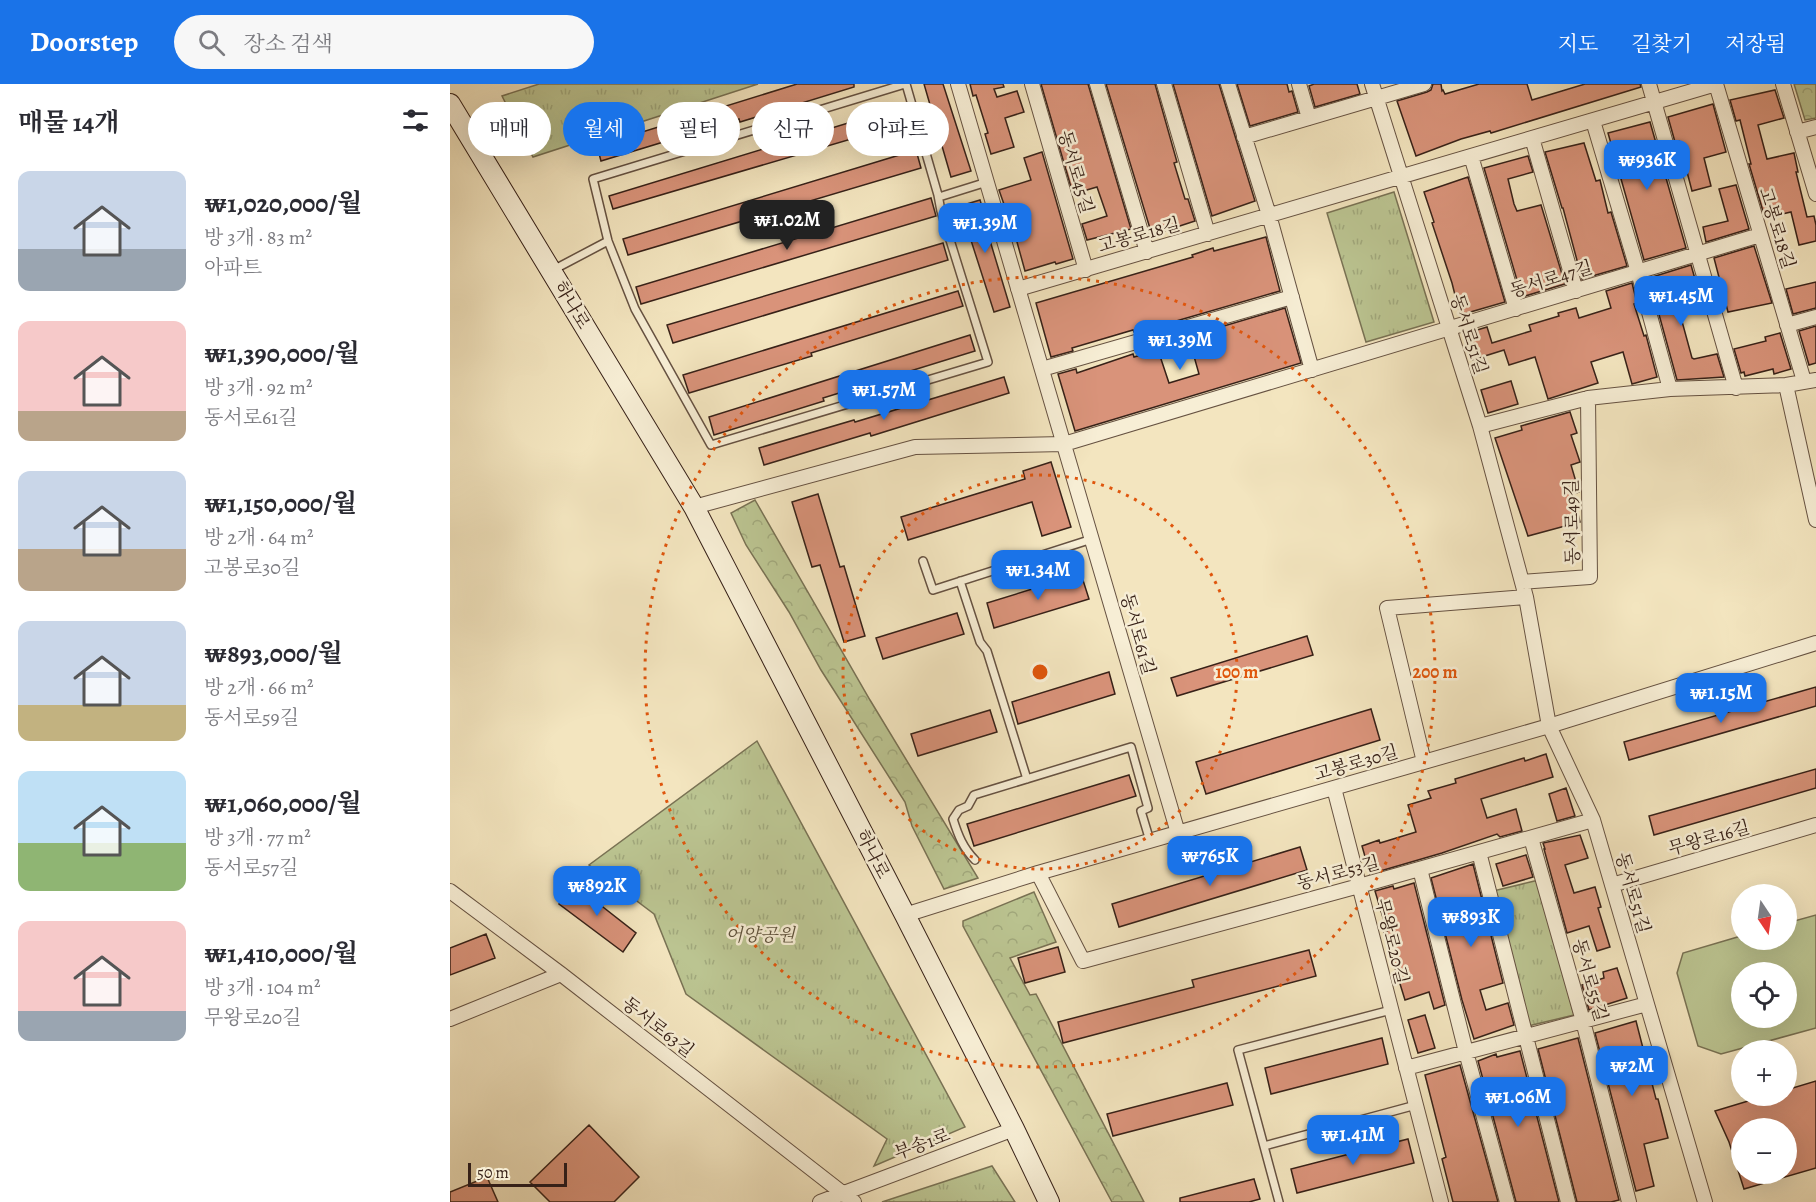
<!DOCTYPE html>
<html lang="ko">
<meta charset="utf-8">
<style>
:root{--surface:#fff;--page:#f7f7f7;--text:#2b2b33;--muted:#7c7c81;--accent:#1a73e8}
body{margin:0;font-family:Alegreya,"Noto Serif KR",serif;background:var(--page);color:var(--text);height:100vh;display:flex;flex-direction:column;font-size:22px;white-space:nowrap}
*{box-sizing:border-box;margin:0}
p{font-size:20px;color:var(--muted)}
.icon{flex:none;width:33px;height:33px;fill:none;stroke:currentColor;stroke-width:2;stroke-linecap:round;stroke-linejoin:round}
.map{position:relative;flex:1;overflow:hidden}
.drawer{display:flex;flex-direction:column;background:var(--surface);width:450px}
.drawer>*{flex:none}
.hud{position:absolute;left:18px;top:18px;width:570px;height:54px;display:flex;gap:12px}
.needle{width:39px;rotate:167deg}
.fabs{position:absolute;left:1281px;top:800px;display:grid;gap:12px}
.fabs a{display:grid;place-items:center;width:66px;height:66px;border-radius:50%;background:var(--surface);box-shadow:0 6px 24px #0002;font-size:30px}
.scale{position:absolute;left:18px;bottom:15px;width:99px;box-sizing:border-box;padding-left:6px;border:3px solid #372118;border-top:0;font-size:16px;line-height:21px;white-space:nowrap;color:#372118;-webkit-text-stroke:4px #f7eed5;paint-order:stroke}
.price{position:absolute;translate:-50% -51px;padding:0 14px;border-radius:12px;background:var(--accent);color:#fff;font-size:20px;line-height:39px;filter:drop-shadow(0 2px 3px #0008)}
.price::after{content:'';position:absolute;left:50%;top:36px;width:18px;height:14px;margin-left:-9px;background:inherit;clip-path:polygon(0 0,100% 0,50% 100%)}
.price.active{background:#222;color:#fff}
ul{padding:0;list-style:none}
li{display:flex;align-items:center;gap:18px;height:150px;padding:0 18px}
li span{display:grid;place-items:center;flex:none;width:168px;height:120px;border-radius:12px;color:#555}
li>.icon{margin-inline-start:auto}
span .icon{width:72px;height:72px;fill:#fffc;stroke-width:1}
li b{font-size:26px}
h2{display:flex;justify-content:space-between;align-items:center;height:72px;padding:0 18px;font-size:26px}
.tag{padding:0 21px;border-radius:27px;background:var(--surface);box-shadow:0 6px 24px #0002;font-size:21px;line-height:54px}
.tag.active{background:var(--accent);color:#fff}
header{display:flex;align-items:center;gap:36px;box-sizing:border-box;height:84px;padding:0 30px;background:var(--accent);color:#fff}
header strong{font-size:28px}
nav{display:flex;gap:33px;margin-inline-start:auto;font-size:21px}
.search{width:420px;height:54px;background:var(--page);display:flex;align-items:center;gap:15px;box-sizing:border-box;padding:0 21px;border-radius:33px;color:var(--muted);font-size:22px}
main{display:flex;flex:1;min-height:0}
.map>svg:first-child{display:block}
</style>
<header>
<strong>Doorstep</strong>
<div class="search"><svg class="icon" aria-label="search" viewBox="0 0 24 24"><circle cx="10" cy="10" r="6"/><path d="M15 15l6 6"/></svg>장소 검색</div>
<nav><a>지도</a><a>길찾기</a><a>저장됨</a></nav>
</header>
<main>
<section class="drawer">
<h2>매물 14개<svg class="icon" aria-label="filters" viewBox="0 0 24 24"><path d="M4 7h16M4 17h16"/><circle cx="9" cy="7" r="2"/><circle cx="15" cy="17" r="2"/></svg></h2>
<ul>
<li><span style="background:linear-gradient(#c9d6e8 65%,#9aa5b1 0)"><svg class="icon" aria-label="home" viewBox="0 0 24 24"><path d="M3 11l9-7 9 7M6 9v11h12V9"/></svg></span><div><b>₩1,020,000/월</b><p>방 3개 · 83 m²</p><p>아파트</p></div></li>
<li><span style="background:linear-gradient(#f6c9c9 75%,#b9a48a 0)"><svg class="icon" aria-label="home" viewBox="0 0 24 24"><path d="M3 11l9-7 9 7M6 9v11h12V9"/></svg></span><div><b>₩1,390,000/월</b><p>방 3개 · 92 m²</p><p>동서로61길</p></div></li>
<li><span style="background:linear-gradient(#c9d6e8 65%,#b9a48a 0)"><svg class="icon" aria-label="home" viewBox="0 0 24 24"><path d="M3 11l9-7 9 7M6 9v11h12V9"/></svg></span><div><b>₩1,150,000/월</b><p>방 2개 · 64 m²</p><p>고봉로30길</p></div></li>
<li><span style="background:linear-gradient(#c9d6e8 70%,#c2b280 0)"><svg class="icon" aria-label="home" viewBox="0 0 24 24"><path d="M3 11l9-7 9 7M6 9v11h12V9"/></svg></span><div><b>₩893,000/월</b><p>방 2개 · 66 m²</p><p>동서로59길</p></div></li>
<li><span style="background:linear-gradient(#bfe0f5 60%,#8fb573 0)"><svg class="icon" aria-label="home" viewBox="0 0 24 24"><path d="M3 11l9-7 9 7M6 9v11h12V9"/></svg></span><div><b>₩1,060,000/월</b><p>방 3개 · 77 m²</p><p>동서로57길</p></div></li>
<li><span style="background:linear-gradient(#f6c9c9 75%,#9aa5b1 0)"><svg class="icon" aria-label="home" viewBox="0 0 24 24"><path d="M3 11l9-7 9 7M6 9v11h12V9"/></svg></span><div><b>₩1,410,000/월</b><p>방 3개 · 104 m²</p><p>무왕로20길</p></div></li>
</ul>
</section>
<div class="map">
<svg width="1366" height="1118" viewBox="0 0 1366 1118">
<defs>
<pattern id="grass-tufts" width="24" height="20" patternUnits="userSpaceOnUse" patternTransform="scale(1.5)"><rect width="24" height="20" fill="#bbc491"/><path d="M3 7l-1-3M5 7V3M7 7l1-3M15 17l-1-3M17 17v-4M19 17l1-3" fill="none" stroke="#a1a87c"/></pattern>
<pattern id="forest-crowns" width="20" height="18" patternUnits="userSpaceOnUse" patternTransform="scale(1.5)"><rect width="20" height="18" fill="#bbc491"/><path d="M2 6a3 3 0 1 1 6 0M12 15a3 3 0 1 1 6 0" fill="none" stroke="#a1a87c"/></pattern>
</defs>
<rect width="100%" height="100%" fill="#f3e5bf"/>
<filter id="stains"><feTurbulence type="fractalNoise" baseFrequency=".00333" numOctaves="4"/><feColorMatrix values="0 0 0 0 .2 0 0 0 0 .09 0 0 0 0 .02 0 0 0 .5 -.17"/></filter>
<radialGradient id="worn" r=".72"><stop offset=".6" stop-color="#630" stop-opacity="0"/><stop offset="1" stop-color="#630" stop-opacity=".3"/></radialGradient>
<path fill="url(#grass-tufts)" stroke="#797254" stroke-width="1.5" d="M89,0h219l-225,73 -31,-61z
M944,108l40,130 -68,20 -39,-129z
M307,657l208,386 -91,39 13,-27 -201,-145 -32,-80 -65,-49z
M1089,796l35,135 -46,11 -35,-135z
M542,1082l23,36h-133z"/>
<path fill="url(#forest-crowns)" stroke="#797254" stroke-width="1.5" d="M1344,0h22v34l-11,2z
M305,416l115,200 108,178 -34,11 -32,-63 -7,-24 -84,-132 -32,-58 -43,-67 -15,-32z
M584,808l22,50 -46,16 20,37 6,-1 108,208h-32l-149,-276v-5z"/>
<path fill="#bbc491" stroke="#797254" stroke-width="1.5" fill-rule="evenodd" d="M1366,831v113l-95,26 -23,-8 -21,-73 6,-20 58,-17 1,3h44l1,-16zM1292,888h44v45h-44z"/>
<path fill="#d9937a" stroke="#372118" stroke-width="1.5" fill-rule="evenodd" d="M347,0h57v3l-114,35 -1,-3 -138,42 -4,-15z
M474,0h19l28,87 -20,6z
M520,0h33l1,3 -10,2 3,8 20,-6 7,21 -19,6 9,29 -23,7 -6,-20 3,-1 -12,-38 -3,1z
M591,0h47l43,145 -44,11 -5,-16 25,-8 -10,-29 -24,7z
M656,0h49l22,78 -3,1 11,36h3l7,22 -43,14z
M723,0h46l36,117 -43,15z
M787,0h50l2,8 3,-1 6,21 -48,14z
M864,0h43l3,10 -45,13 -6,-21z
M983,0h8l1,7 1,-1 2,4 34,-10h48l5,16 53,-16h55l1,3 -150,46 -1,-2 -29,8 -45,17 -19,-55 30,-9 4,-2z
M1325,6l9,28 -26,7 9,34 27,-6 4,19h-2l11,45 7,-1 2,9v16l-17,4 -8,-33 -26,6 -16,-54h2l-11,-44 -4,1 -6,-21z
M1263,20l13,48 -22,6 7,28 -19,5 -13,-50 -4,1 -7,-25z
M454,22l5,16 -296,87 -4,-13z
M1200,38l36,126 -42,12 -36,-127z
M1134,59l12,38 4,-1 8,33 3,-1 16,54 -45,13 -19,-71h-1l-17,-56z
M466,66l5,18 -293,87 -5,-16z
M592,68l31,107 -17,5 -1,-2 -30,9 -16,-58h-2l-8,-23 32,-10 -7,-22z
M1078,72l5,16 -25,7 6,25 3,7 24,-6 24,79 -43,13 -38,-129z
M1018,93l37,125 -45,13 -8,-32 -20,-60 2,-1 -10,-30z
M1286,101l13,44 -43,13 -3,-15 25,-6 -9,-32z
M481,114l5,18 -295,88 -5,-17z
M530,116l10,33 -2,1 22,73 -16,5 -34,-106z
M816,153l14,54 -121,35v-2l-25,8 -1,-2 -61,18 1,3 -22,6 -15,-54 157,-46 -1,-2 21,-7 1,3z
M493,159l5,17 -275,83 -6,-18z
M1304,162l18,57 -44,9 -14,-54z
M1241,181l6,21 -23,6 18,66 2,1 23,-5 7,23 -47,3 -28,-102z
M1366,198v26l-23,6 -7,-25z
M1182,199l5,20 -3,1 10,32 2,-1 11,42 -25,7 -9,-32 -32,10 7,21 -50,16 -13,-42 -26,8 -5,-15 -32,10 -8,-26 23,-7 5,16 39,-12 -2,-6 30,-9 -1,-3 18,-5 3,10 32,-10 -5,-17z
M508,207l5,15 -152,47 1,3 -123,37 -6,-18z
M835,224l16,55 -226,68 -17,-57 18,-5 1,4 56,-19 1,3 24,-7 11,33 30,-9 -9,-32 28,-9 -1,-5z
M1366,242v37l-7,2 -10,-34z
M1330,249l11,36 -17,5 -1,-5 -28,7 -1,-4 -3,1 -7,-24 32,-8 -1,-4z
M520,251l5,16 -152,47 1,3 -110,34 -5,-18z
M554,293l5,16 -138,43 -1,-3 -106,32 -5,-17 95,-28 1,2z
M1061,297l7,23 -30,9 -7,-23z
M1120,328l7,21 -6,2 9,27 -9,3 8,27 -6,2 7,28 -52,14 -33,-98 27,-8 -1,-4z
M601,378l20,65 -29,9 -10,-34 -124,38 -7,-23 124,-38 -2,-8z
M368,410l22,73 4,-1 21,70 -21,6 -24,-77 -8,2 -20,-65z
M631,490l8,25 -95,29 -7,-25z
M507,529l7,21 -81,25 -7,-21z
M857,552l6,19 -136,41 -6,-18z
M659,588l6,22 -97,30 -6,-22z
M1366,603v19l-187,54 -5,-18z
M921,625l9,31 -174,54 -10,-32z
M540,626l7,22 -79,24 -7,-22z
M1096,670l7,23 -72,22 6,19 29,-9 6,22 -22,6 -3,-3 -55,19 -72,21 -8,-28 17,-6 1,3 36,-11 -8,-27 23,-7 -3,-7 28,-8 -1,-4 69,-21 1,3z
M1366,685v19l-162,47 -5,-19z
M679,691l7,21 -162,50 -7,-22z
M1116,704l9,28 -18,5 -8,-27z
M1130,751l8,23 -23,7 9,28 21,-6 6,20 -3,1 12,39 -13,4 -8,-25 -22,7 -23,-84h1l-2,-6z
M850,763l7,23 -188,57 -7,-23z
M1076,771l7,22 -30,9 -7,-22z
M1023,780l30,119 -23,7 6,20 22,-7 6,22 -40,14 -12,-39 -31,-122z
M121,798l65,51 -13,19 -64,-48z
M964,799l31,122 -11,4 -5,-17 -24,8 -21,-68 3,-1 -12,-40 18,-5 1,3z
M36,850l9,24 -45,17v-27z
M608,863l7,25 -40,11 -7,-25z
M859,866l7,26 -253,67 -5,-21 136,-35 -2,-7z
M1167,884l10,30 -38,12 -7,-25 22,-7 -1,-6z
M975,931l10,33 -17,5 -10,-33z
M1186,937l20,78h2l10,39 -24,6 10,42 -18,5 -41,-158z
M932,954l6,26 -117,30 -6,-26z
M1128,954l41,162 -8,2h-34l-39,-153z
M1070,967l39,151h-43l-38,-141 18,-7 1,3z
M1010,981l38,137h-45l-11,-43 4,-2 -21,-82z
M1366,997v87l-72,21 -15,-47 -14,-31 53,-16h18v-5zM1292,1044h44v45h-44z
M777,999l6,22 -120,31 -6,-22z
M139,1041l50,52 -25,25h-64l-20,-20z
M958,1055l6,24 -117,30 -6,-24z
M37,1093l11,25h-48v-10z
M804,1095l6,20 -11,3h-69v-4z"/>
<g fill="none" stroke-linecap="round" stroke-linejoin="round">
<g stroke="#665242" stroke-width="10">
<path id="lane" d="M455,0l-312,95 15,62 27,68 76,136 277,-83 -47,-151 -3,-16 -32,-111
M489,113l48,-15
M103,186l55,-29
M473,477l10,29 159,-51
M510,497l20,61 7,9 40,128
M525,776c-12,-12 -17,-25 -22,-41l6,-9 9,-4 6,-11 157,-48 17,61 -7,3 9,30
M814,1062l152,-41
M829,1118l-41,-152 153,-40"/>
</g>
<g stroke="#665242" stroke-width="16">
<path id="street" d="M508,0l220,749
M582,0l54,186
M647,0l50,168
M714,0l44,150
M778,0l41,131 43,155
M849,0l10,34
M922,0l108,342 46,171 23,129 44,94 112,382
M1199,0l87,304
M1266,0l88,297
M1333,0l33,110
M1143,37l45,151 32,117
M1347,48l19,-5
M794,53l180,-53
M1082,54l44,153
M1021,72l45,153
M568,205l698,-205
M1337,241l29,-8
M592,285l250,-72
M1336,301l30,135
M1030,342l108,-28 82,-9 116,-4 30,-5
M244,423l221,-60 149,-3 696,-209
M1072,498l68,-5 -2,-179
M974,678l-37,-154 139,-11
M884,704l107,414
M1081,754l52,183 46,181
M1029,768l89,350
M970,785l46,183 41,150
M588,789l45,88 276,-75 234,-66
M1162,801l204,-60
M0,807l111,83 293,228
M455,831l133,-42 511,-147 267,-83
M0,935l111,-45
M956,984l241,-64
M370,1118l194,-73"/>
</g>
<g stroke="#372118" stroke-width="22">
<path id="secondary" d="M0,20l244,403 211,408 109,214 35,73"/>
</g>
<use href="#lane" stroke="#f7eed5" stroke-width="7"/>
<use href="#street" stroke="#f7eed5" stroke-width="14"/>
<use href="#secondary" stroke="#f7eed5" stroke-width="20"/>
</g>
<g fill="none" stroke="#df560d" stroke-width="3" stroke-dasharray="3 6">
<circle cx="590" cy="588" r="197"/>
<circle cx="590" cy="588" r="395"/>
</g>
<g text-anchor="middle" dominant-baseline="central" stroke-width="5" stroke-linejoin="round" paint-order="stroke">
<g font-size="18" fill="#372118" stroke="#f7eed5">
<text transform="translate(626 88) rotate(74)">동서로45길</text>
<text transform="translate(1327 144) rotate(73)">고봉로18길</text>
<text transform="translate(689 151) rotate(-16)">고봉로18길</text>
<text transform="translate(1101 195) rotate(-17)">동서로47길</text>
<text transform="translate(122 221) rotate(59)">하나로</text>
<text transform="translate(1019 250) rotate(72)">동서로51길</text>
<text transform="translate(1122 438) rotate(-91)">동서로49길</text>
<text transform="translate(688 550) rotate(74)">동서로61길</text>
<text transform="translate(906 679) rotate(-16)">고봉로30길</text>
<text transform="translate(1259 754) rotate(-16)">무왕로16길</text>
<text transform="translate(423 770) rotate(63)">하나로</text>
<text transform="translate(888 789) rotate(-15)">동서로53길</text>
<text transform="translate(1183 809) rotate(74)">동서로51길</text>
<text transform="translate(942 857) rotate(76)">무왕로20길</text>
<text transform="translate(1140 896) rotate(74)">동서로55길</text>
<text transform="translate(208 943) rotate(38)">동서로63길</text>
<text transform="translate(472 1060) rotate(-20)">부송1로</text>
</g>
<g font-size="18" font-style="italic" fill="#5f523c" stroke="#f7eed5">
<text x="310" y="851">어양공원</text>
</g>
</g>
<circle cx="590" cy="588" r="9" fill="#df560d" stroke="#f7eed5" stroke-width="3"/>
<g font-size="18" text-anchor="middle" font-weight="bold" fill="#df560d" stroke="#f7eed5" stroke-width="5" stroke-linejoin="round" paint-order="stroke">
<text x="787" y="594">100 m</text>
<text x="985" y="594">200 m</text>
</g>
<rect width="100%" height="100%" filter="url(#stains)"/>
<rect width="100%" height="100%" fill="url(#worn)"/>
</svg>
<div class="fabs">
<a><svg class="needle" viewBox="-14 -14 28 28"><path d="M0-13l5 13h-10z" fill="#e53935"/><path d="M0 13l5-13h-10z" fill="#7c7c81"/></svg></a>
<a><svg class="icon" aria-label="locate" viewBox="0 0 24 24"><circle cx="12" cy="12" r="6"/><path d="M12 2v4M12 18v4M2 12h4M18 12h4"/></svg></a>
<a>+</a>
<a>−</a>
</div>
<div class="scale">50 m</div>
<b class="price" style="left:1197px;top:107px">₩936K</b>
<b class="price active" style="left:337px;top:167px">₩1.02M</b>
<b class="price" style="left:535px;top:170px">₩1.39M</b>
<b class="price" style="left:1231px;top:243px">₩1.45M</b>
<b class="price" style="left:730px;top:287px">₩1.39M</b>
<b class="price" style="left:434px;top:337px">₩1.57M</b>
<b class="price" style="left:588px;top:517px">₩1.34M</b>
<b class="price" style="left:1271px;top:640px">₩1.15M</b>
<b class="price" style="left:760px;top:803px">₩765K</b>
<b class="price" style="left:147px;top:833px">₩892K</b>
<b class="price" style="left:1021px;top:864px">₩893K</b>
<b class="price" style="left:1182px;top:1013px">₩2M</b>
<b class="price" style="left:1068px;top:1044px">₩1.06M</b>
<b class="price" style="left:903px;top:1082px">₩1.41M</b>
<div class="hud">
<a class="tag">매매</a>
<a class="tag active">월세</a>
<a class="tag">필터</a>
<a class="tag">신규</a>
<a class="tag">아파트</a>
</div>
</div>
</main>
